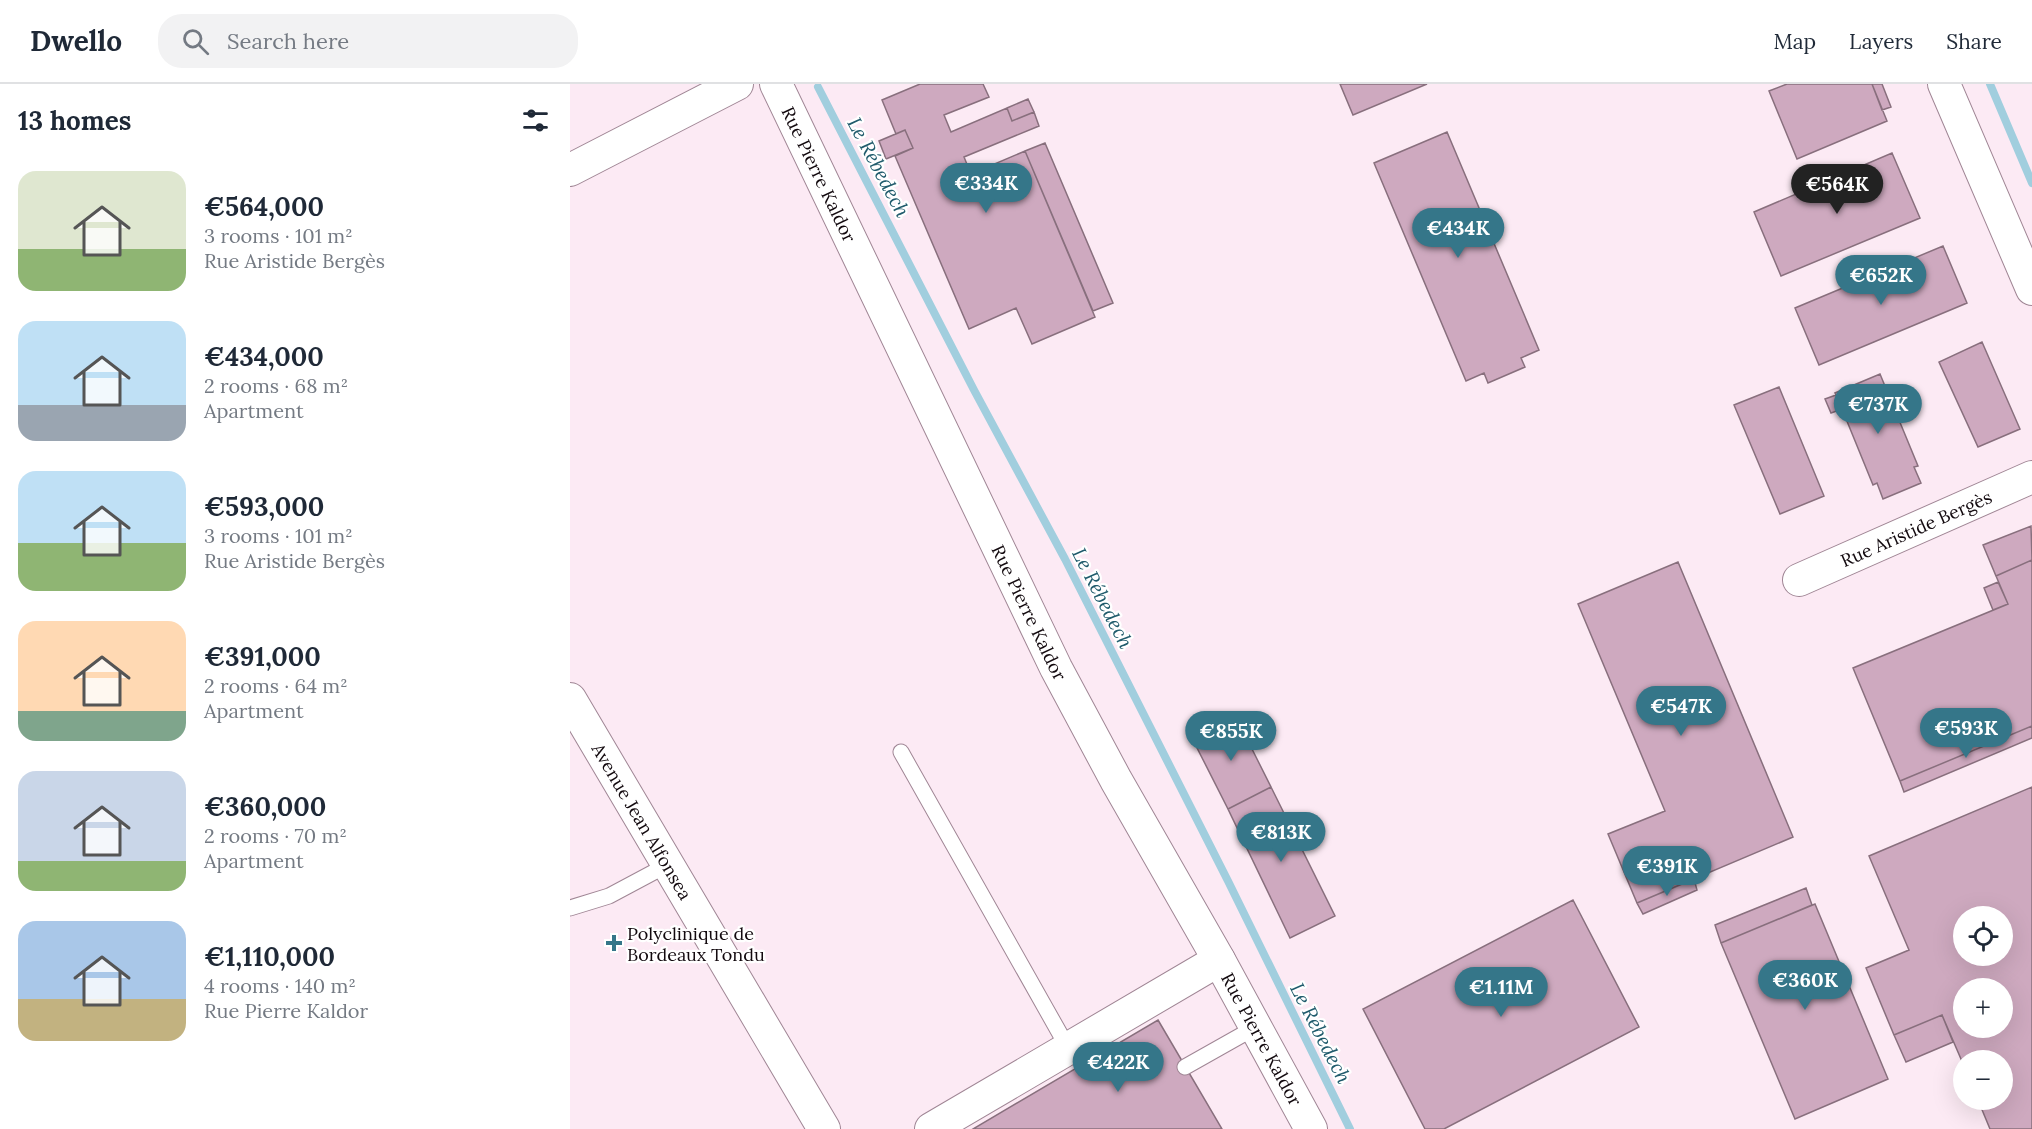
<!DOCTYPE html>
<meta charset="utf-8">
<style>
:root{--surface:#fff;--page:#f2f2f3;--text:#1f2937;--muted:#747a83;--line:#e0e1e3;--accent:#357689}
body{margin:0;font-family:Lora,serif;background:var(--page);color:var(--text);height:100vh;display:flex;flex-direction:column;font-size:22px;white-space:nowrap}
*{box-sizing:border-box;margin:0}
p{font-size:20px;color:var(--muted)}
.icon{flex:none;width:33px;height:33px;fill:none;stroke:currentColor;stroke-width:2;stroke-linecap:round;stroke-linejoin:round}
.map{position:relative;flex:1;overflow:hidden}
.sheet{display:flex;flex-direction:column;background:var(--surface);width:570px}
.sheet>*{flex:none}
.fabs{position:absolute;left:1383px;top:822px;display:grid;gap:12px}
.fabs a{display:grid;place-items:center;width:60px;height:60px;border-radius:50%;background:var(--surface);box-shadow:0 6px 24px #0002;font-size:30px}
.price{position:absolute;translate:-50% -51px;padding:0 14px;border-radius:21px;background:var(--accent);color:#fff;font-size:20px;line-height:39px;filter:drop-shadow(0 2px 3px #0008)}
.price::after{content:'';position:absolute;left:50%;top:36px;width:18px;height:14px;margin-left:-9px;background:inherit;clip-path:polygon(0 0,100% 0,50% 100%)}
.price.active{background:#222;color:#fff}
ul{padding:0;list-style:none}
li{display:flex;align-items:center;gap:18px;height:150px;padding:0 18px}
li span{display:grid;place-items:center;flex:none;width:168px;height:120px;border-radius:18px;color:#555}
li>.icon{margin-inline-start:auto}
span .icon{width:72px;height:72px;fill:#fffc;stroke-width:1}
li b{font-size:26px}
h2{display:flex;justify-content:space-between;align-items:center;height:72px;padding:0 18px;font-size:26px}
header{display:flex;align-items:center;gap:36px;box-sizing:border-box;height:84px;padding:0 30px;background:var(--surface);border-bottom:2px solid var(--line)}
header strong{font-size:28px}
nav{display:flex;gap:33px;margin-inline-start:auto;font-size:21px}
.search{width:420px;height:54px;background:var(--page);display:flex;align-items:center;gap:15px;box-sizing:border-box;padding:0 21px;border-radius:24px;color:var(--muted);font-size:22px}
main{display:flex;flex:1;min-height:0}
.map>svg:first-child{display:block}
</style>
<header>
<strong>Dwello</strong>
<div class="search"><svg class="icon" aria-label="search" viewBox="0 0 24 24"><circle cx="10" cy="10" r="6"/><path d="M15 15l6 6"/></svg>Search here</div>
<nav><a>Map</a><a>Layers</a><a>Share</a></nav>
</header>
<main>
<section class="sheet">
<h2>13 homes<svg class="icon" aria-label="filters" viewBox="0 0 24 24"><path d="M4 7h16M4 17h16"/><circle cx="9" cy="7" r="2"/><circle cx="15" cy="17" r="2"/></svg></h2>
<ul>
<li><span style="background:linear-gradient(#dfe7d0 65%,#8fb573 0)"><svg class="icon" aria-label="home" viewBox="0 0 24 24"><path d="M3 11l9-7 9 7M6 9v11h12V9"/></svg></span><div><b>€564,000</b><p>3 rooms · 101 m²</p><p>Rue Aristide Bergès</p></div></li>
<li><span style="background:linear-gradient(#bfe0f5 70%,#9aa5b1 0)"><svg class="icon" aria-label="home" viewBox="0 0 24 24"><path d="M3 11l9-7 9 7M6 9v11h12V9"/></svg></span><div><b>€434,000</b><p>2 rooms · 68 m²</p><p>Apartment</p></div></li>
<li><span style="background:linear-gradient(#bfe0f5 60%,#8fb573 0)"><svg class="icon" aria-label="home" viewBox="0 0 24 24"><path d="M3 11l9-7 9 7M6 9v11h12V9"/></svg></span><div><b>€593,000</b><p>3 rooms · 101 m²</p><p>Rue Aristide Bergès</p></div></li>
<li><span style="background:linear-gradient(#ffd9b3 75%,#7fa58c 0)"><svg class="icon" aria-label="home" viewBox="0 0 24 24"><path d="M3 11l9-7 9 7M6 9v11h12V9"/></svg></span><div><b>€391,000</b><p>2 rooms · 64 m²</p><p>Apartment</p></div></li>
<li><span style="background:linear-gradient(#c9d6e8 75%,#8fb573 0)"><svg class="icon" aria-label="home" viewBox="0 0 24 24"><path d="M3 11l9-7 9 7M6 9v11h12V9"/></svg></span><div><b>€360,000</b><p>2 rooms · 70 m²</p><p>Apartment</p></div></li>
<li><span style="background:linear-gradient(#a9c7e8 65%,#c2b280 0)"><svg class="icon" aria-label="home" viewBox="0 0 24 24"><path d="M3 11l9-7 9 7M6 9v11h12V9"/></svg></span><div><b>€1,110,000</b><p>4 rooms · 140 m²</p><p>Rue Pierre Kaldor</p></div></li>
</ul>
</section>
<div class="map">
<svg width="1462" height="1045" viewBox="0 0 1462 1045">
<rect width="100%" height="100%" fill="#fceaf4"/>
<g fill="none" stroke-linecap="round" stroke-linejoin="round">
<path stroke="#a1cede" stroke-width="8" d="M1420,0l42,99
M248,3l156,303 91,169 163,322 122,248"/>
</g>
<path fill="#cea9bf" stroke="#886f7d" stroke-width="1.5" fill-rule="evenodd" d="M350,0h63l6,13 -45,18 7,17 56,-24 5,13 22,-9 5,14 -75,31 7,17 54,-23 70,166 -63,27 -16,-36 -47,21 -74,-173 18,-8 -8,-18 -9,4 -14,-34z
M770,0h87l-74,31z
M1217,0h85l15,37 -90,38 -28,-68z
M1302,0h10l9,23 -9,3z
M458,15l6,13 -22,9 -5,-13z
M335,46l8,18 -27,11 -7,-18z
M877,48l92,218 -18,8 4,9 -37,16 -4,-10 -18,8 -92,-218z
M475,59l68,160 -20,8 -68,-160z
M1322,69l28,65 -139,58 -27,-64z
M1373,162l24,57 -148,62 -24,-57z
M1412,258l38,87 -42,18 -39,-85z
M1310,290l38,92 -4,1 7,16 -38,16 -6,-16 -4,2 -31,-76 -11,4 -6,-14 11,-4 -1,-2z
M1209,303l45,109 -44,18 -46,-109z
M1461,442l1,34 -36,16 -13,-31z
M1462,476v166l-132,55 -47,-113 155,-64 -12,-28z
M1108,478l115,275 -156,66 -29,-69 57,-23 -87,-207z
M1428,498l10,22 -15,6 -9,-22z
M665,631l36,72 -43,22 -37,-73z
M1462,642v12l-128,54 -4,-11z
M701,703l64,129 -45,22 -62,-129z
M1462,703v342h-42l-12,-29h24v-40h-38v6l-22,-51 -48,20 -28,-67 43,-18 -40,-94zM1394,832h38v40h-38zM1394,904h38v40h-38z
M1124,795l3,11 -54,24 -6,-11z
M1236,804l6,17 -91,38 -6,-18z
M1003,816l66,127 -195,102h-19l-62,-120z
M1245,820l73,175 -93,40 -74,-176z
M1372,931l11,27 -47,20 -12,-27z
M588,936l64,109h-249z"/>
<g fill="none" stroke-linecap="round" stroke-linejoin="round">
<g stroke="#a08695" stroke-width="17">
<path id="service" d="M331,668l167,296
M0,824l39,-12 60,-32
M615,983l71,-40"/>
</g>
<g stroke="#a08695" stroke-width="34">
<g id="minor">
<path id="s1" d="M206,0l280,584 60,112 103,180 92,169"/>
<path d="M1374,0l88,205"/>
<path d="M0,86l167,-86"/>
<path id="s2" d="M1229,496l233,-103"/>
<path id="s3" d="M0,615l254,430"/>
<path d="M361,1045l288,-169"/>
</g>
</g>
<use href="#service" stroke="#fff" stroke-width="15"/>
<use href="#minor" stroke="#fff" stroke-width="32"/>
</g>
<path fill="#357689" stroke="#fff" stroke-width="2" d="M41 850h6v6h6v6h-6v6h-6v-6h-6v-6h6z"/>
<g text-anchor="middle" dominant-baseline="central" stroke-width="4.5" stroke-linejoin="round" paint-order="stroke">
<g font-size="18" fill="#12090e" stroke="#fff">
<text stroke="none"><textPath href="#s1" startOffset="100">Rue Pierre Kaldor</textPath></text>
<text stroke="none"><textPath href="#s2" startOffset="128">Rue Aristide Bergès</textPath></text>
<text stroke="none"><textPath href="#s1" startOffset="586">Rue Pierre Kaldor</textPath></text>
<text stroke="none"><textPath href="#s3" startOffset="142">Avenue Jean Alfonsea</textPath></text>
<text stroke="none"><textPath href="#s1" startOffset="1072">Rue Pierre Kaldor</textPath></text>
</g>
<g font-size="18" fill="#12090e" stroke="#fff" text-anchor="start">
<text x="57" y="849">Polyclinique de<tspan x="57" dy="21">Bordeaux Tondu</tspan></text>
</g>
<g font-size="20" font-style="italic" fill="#205b6c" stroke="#fff">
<text transform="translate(309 83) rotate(62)">Le Rébedech</text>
<text transform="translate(533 514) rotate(63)">Le Rébedech</text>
<text transform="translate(751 949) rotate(63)">Le Rébedech</text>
</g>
</g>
</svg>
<div class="fabs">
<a><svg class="icon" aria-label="locate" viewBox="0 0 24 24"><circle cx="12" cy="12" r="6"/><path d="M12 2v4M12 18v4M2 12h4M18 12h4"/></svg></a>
<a>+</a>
<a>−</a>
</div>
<b class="price" style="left:416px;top:130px">€334K</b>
<b class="price active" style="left:1267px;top:131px">€564K</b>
<b class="price" style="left:888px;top:175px">€434K</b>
<b class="price" style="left:1311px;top:222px">€652K</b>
<b class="price" style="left:1308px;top:351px">€737K</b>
<b class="price" style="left:1111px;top:653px">€547K</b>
<b class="price" style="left:1396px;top:675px">€593K</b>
<b class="price" style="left:661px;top:678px">€855K</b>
<b class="price" style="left:711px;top:779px">€813K</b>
<b class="price" style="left:1097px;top:813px">€391K</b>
<b class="price" style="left:1235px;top:927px">€360K</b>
<b class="price" style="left:931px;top:934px">€1.11M</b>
<b class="price" style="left:548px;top:1009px">€422K</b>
</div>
</main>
